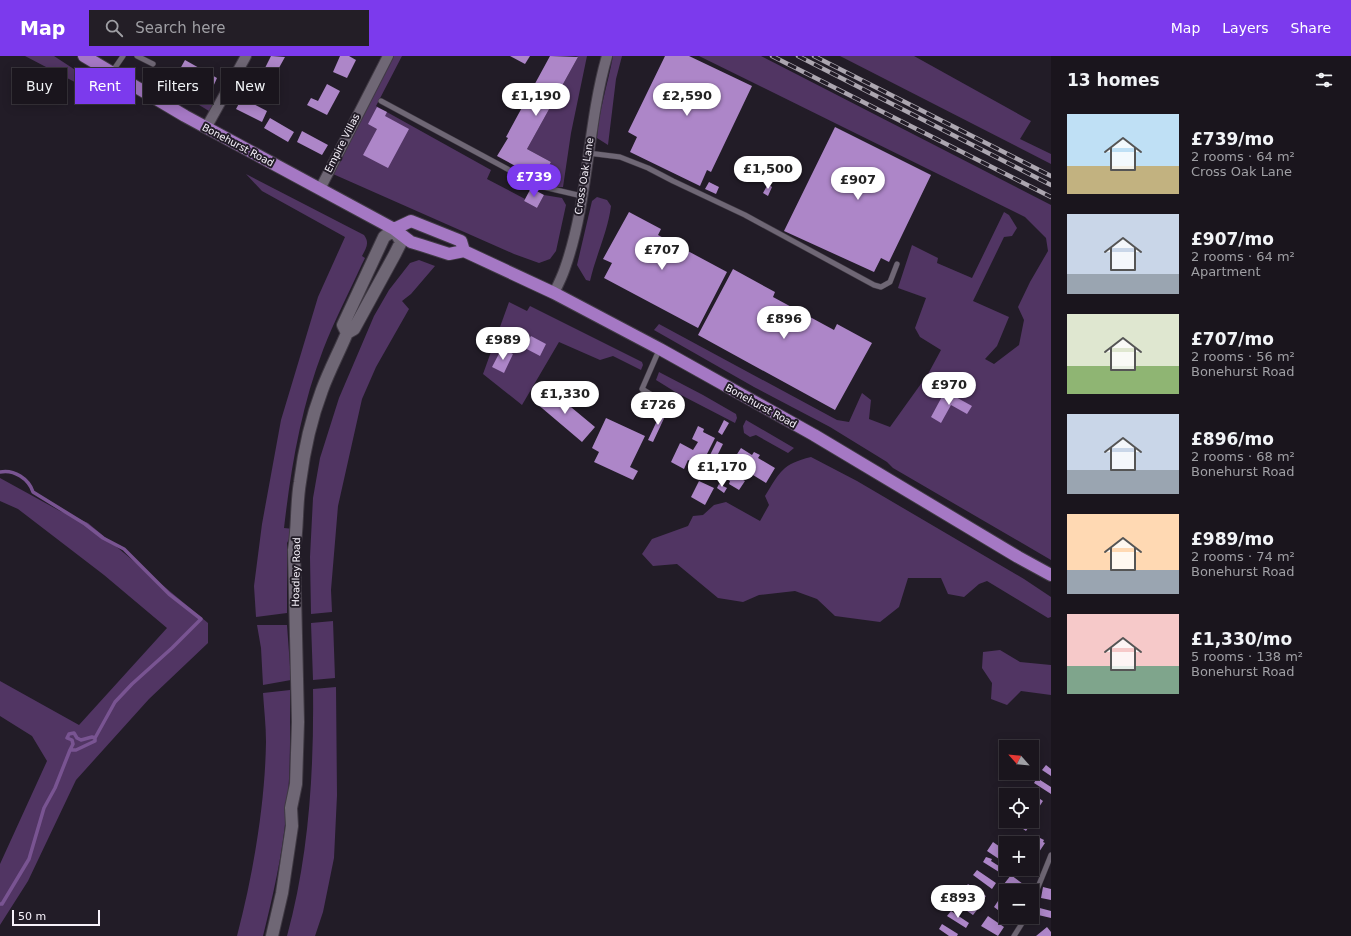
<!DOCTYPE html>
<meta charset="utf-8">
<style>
:root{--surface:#1a151d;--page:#231e26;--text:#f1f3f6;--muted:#9f9fa4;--line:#38343b;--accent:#7c3aed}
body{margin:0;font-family:"DejaVu Sans",sans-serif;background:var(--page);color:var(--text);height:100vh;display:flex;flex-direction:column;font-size:15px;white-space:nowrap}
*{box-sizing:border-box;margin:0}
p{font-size:13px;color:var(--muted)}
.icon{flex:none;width:22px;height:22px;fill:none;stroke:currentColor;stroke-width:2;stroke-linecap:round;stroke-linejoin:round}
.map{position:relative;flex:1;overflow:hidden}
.side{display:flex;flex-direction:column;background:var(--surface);width:300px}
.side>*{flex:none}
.top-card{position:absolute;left:12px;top:12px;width:380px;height:36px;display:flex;gap:8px}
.needle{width:26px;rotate:297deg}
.buttons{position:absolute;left:999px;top:684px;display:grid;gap:8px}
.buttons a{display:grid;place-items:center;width:40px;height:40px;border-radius:0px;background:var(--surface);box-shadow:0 2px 10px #0003,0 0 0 1px var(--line);font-size:20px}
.scale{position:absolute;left:12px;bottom:10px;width:88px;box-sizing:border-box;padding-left:4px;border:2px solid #f7f2fb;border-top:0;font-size:11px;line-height:14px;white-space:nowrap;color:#f7f2fb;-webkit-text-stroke:3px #221c27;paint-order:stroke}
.price{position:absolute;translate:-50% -34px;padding:0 9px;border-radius:14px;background:#fff;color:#222;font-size:13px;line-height:26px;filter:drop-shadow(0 1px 2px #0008)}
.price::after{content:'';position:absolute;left:50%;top:24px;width:12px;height:9px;margin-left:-6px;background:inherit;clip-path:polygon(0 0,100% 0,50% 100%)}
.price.on{background:var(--accent);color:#fff}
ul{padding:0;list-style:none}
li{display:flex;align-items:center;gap:12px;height:100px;padding:0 16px}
li span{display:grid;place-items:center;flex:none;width:112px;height:80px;border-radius:0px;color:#555}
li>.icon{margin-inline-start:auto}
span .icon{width:48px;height:48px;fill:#fffc;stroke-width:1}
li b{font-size:17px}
h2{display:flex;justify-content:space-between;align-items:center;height:48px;padding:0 16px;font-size:17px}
.chip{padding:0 14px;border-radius:0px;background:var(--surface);box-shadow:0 2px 10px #0003,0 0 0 1px var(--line);font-size:14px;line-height:36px}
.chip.on{background:var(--accent);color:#fff}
header{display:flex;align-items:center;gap:24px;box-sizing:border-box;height:56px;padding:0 20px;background:var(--accent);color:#fff}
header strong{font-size:19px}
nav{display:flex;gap:22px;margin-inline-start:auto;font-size:14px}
.search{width:280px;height:36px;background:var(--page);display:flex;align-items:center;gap:10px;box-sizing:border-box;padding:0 14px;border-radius:0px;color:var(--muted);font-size:15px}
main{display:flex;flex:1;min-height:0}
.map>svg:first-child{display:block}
</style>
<header>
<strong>Map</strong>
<div class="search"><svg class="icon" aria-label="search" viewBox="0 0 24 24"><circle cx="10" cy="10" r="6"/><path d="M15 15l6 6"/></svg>Search here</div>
<nav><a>Map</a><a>Layers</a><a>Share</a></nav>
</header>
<main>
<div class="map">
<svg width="1051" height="880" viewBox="0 0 1051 880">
<rect width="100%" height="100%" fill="#221c27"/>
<path fill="#513563" d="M25,0h29l35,23 1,11z
M394,0h8l-26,50 115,64 -4,9 38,20 -1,2 13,7 7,-13 18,3 4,7 -10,46 -6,8 -11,4 -25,-9 -181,-80z
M576,0h11l-16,77 -8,54h-10l-12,-7 10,-18 -24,-13 51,-92z
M613,0h9l-6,23 -8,66 -11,-7c2,-29 11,-54 16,-82z
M699,0h62l290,149v355l-158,-92 -6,-6 -57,-35 -76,-40 -100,-57 5,-6 178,96 12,2 13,-29 9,7 -2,19 21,8 38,-53 13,-24 -21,-13 -5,-9 11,-30 -28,-10 14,-43 26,13 -1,5 35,15 32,-66 5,3 8,13 -5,8 -8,1 -31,64 36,16 -12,29 -12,13 9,5 25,-19 5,-25 -6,-13 12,-25 18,-31 -2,-13 -21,-21z
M840,0h74l117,65 -11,18 31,15v10z
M168,24l8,2 38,23 -5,6 -43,-26z
M246,118l118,61c6,8 2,13 -2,21l3,2 -3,6c-13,29 -28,57 -39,86 -22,57 -32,118 -39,178l10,1 -7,14v70l-31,4 -2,-31 8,-62 19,-104 37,-123 27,-60 -83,-46z
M597,141l10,3 4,6c-3,25 -15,49 -21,75l-4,-1 -9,-15 15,-64z
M419,204l16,6 -24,28 -9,7 7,8 -33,58 -14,32 -24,107 -7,84 1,22 -21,2 -1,-57 3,-59 7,-40 19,-60 35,-82 15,-26 21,-27z
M509,246l18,9 3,-5 112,56 1,3 -2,5 -28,-14 -13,4 -41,-18 -37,63 -39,-31z
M659,316l44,23 33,19 1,4 -2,5 -58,-30 -21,-13z
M746,364l48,28 -6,5 -32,-18 -6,2 -6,-4 -1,-7z
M811,401l46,24 167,98 27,18v20l-3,1 -61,-37 -8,3 -15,13 -16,-3 -7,-16h-33l-9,29 -19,15 -45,-6 -18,-17 -22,-8 -36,4 -16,7 -25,-4 -41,-34 -24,2 -11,-12 10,-15 36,-13 5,-10 10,-1 11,-10 12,-3 34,19 9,-16 -4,-9c15,-24 17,-32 46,-39z
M0,422l60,33 28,12 120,100v20l-59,56 -73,81 -48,101 -28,44v-61l47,-103 -15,-25 -32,-20v-35l79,44 88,-97 -63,-53 -86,-66 -18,-8z
M333,565l2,57 -22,2 -2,-57z
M257,569h30l4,55 -28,5 -2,-37z
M1000,594l20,12 31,3v30l-30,-4 -14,14 -16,-6 1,-16 -10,-15 1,-16z
M336,631l1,108 -3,63 -11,54 -8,24h-28c22,-80 27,-165 26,-247z
M290,634c0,42 1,84 -4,126 -4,40 -13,80 -23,120h-26c16,-61 28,-131 29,-194 0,-16 -2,-33 -3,-49z"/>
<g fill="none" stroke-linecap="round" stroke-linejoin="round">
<path stroke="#795492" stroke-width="3.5" d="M0,416c14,-3 29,7 33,20l52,32 18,14 21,11 45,45 32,25 -29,29 -40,36 -17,18 -20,36v3l-19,9h-6l3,-6 -1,-4 -5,-2 2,-4 5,-1 3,5 4,2 11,-3 3,1
M0,848h2l27,-45 15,-51 11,-20 15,-38"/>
</g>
<path fill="#ad86c8" d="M271,0l14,1 -15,27 -10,-6z
M340,0h9l7,4 -9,18 -14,-6z
M510,0h20l-5,8z
M550,0l28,1 -51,92 24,13 -10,18 -44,-24 11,-18 -2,-1z
M665,0h24l63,30 -41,86 -4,-2 -7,16 -70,-34 7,-15 -9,-5z
M185,4l32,18 -4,9 -7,-4 -3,5 -6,-4 2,-5 -19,-10z
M327,28l13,7 -13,24 -20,-10 4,-7 7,3z
M242,42l25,13 -5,11 -26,-13z
M377,51l10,5 -2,4 24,13 -21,39 -25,-13 14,-26 -9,-5z
M270,62l24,14 -6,10 -24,-14z
M835,71l96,48 -42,87 -8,-4 -7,14 -90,-41z
M302,75l26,14 -6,10 -25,-13z
M709,126l10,5 -3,7 -11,-5z
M768,128l4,3 -4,9 -5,-3z
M531,132l13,7 -7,13 -13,-7z
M629,156l32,17 -3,6 69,37 -29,56 -94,-50 8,-15 -9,-4z
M733,213l42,23 -2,5 61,33 3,-6 35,19 -37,67 -137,-75z
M531,280l15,8 -6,12 -19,-10 4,-9 4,2z
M502,292l11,6 -9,19 -12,-6z
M548,332l47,39 -13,15 -46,-39z
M945,335l27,15 -5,8 -16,-9 -10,18 -10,-6z
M662,354l5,2 -14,30 -5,-2z
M606,362l39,18 -15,31 8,4 -5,9 -39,-18 5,-10 -7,-4z
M724,364l5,3 -7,12 -4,-3z
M698,370l6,3 -1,3 12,6 -14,28 -13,-6 -4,9 -13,-7 9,-19 13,7 5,-8 -6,-3z
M717,385l6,3 -13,26 -6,-3z
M741,392l11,7 2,-3 6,3 -2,3 17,10 -9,15 -18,-11 -1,2 -6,-4 2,-1 -3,-2 -4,6 3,2 -1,2 7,4 -6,9 -10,-6 1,-3 -12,-7 6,-10 7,5 3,-5 -2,-2z
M699,425l15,7 -9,17 -14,-8z
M719,428l8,4 -3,5 -7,-5z
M1046,709l5,4v7l-9,-6z
M1037,722l14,9v7l-17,-11z
M1028,736l4,2 2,-2 3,2 -1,2 7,5 -6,9 -5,-3v-12h-6z
M1011,765h20l1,1 -6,9z
M1034,781l5,3 1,-2 4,2 -1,2 2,1 -6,9 -7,-4v-5h-2z
M993,786l13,9v10l-1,2 -18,-12z
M986,801l6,2 -1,2 11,7 -3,4 -16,-10z
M1032,812l2,1 -5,7 -9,-7h12z
M977,814l19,13 -4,6 -19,-14z
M1011,819l16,12 -3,4h-11l-9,-7z
M968,828l18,12 -4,6 -18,-13z
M1043,831l8,2v11l-10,-2z
M958,841l19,13 -4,5 -19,-13z
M1000,842l6,5v13l-12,-9z
M1036,851l15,4v7l-17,-4z
M951,855l18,12 -3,5 -19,-12z
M988,860l16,11 -6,9 -17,-10z
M942,868l16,10 -1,2h-8l-10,-7z
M1047,871l4,5v4h-15z"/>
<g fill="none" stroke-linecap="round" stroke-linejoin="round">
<g stroke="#403a44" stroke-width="6">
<path id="service" d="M137,0l16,8
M112,16l11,-16
M381,45l158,85 43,10
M588,97l32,4 28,11 25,13 72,34 129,70 7,2 9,-5 7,-18
M659,294l-17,39 23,14
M1032,846l19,-47
M1014,880l12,-19"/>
</g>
<g stroke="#403a44" stroke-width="12">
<path id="minor" d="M206,72l40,-72
M320,133l68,-133
M554,237c4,-8 8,-16 11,-25 24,-68 22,-143 42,-212"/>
</g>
<g stroke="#403a44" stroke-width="14">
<path id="tertiary" d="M272,880l10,-43 10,-67 -1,-18 5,-24 2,-62 -4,-172c4,-23 2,-45 6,-68 4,-31 11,-63 22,-92 7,-19 17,-38 25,-57l-4,-8 41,-88 10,-8 7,13 -6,12 -41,75 -7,4"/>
</g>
<g stroke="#403a44" stroke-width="14">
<path id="primary" d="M84,0l101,60 209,113 17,13 10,3 28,9 15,-3 90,42 106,56 154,86 204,122 33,18
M394,173l17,-8 50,20 3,10"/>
</g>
<use href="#service" stroke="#6f6775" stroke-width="5"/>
<use href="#minor" stroke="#6f6775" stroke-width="10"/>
<use href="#tertiary" stroke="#6f6775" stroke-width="12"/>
<use href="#primary" stroke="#a578c4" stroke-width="12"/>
<g stroke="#aca6b0" stroke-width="4.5">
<path id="rail" d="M772,0l279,141
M798,0l253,129
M814,0l237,120"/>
</g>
<use href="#rail" stroke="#221c27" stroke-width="3" stroke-dasharray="9" stroke-linecap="butt"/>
</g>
<g text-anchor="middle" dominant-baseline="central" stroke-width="4" stroke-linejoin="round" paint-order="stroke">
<g font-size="10" fill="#f7f2fb" stroke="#221c27">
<text transform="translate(342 87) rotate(-63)">Empire Villas</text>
<text transform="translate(238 89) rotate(28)">Bonehurst Road</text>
<text transform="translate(584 120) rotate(-81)">Cross Oak Lane</text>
<text transform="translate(761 350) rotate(29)">Bonehurst Road</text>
<text transform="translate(296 516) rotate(-89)">Hoadley Road</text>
</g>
</g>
</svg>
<div class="buttons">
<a><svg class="needle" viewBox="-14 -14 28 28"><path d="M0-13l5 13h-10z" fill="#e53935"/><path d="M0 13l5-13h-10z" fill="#9f9fa4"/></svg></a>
<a><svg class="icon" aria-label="locate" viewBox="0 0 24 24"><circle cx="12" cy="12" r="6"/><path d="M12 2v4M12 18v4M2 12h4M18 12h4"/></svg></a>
<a>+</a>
<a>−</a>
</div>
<div class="scale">50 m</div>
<b class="price" style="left:536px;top:61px">£1,190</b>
<b class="price" style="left:687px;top:61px">£2,590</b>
<b class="price" style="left:768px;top:134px">£1,500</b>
<b class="price on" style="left:534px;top:142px">£739</b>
<b class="price" style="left:858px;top:145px">£907</b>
<b class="price" style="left:662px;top:215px">£707</b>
<b class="price" style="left:784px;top:284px">£896</b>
<b class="price" style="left:503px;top:305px">£989</b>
<b class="price" style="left:949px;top:350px">£970</b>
<b class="price" style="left:565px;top:359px">£1,330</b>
<b class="price" style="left:658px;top:370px">£726</b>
<b class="price" style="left:722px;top:432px">£1,170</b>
<b class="price" style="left:958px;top:863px">£893</b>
<div class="top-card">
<a class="chip">Buy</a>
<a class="chip on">Rent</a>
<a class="chip">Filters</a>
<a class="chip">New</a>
</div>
</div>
<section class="side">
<h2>13 homes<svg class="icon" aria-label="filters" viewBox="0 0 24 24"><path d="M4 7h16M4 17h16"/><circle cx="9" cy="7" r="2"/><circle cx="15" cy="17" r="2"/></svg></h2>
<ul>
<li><span style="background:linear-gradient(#bfe0f5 65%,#c2b280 0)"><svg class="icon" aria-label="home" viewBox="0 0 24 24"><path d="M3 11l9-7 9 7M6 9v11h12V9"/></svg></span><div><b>£739/mo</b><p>2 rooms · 64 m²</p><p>Cross Oak Lane</p></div></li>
<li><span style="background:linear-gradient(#c9d6e8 75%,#9aa5b1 0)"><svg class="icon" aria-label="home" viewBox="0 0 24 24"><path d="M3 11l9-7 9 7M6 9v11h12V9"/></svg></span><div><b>£907/mo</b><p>2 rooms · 64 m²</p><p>Apartment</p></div></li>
<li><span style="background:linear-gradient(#dfe7d0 65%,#8fb573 0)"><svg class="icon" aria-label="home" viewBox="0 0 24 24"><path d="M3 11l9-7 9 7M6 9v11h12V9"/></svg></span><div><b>£707/mo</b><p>2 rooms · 56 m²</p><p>Bonehurst Road</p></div></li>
<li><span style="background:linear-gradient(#c9d6e8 70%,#9aa5b1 0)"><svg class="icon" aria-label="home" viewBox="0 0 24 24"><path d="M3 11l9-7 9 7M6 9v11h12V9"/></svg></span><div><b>£896/mo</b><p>2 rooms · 68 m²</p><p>Bonehurst Road</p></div></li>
<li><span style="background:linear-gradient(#ffd9b3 70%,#9aa5b1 0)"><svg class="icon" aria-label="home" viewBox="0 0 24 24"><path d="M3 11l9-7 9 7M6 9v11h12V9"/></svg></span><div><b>£989/mo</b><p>2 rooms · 74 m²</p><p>Bonehurst Road</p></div></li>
<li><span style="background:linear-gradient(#f6c9c9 65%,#7fa58c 0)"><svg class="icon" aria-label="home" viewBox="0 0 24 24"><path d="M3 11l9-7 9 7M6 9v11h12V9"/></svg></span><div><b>£1,330/mo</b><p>5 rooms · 138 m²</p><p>Bonehurst Road</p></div></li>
</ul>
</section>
</main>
